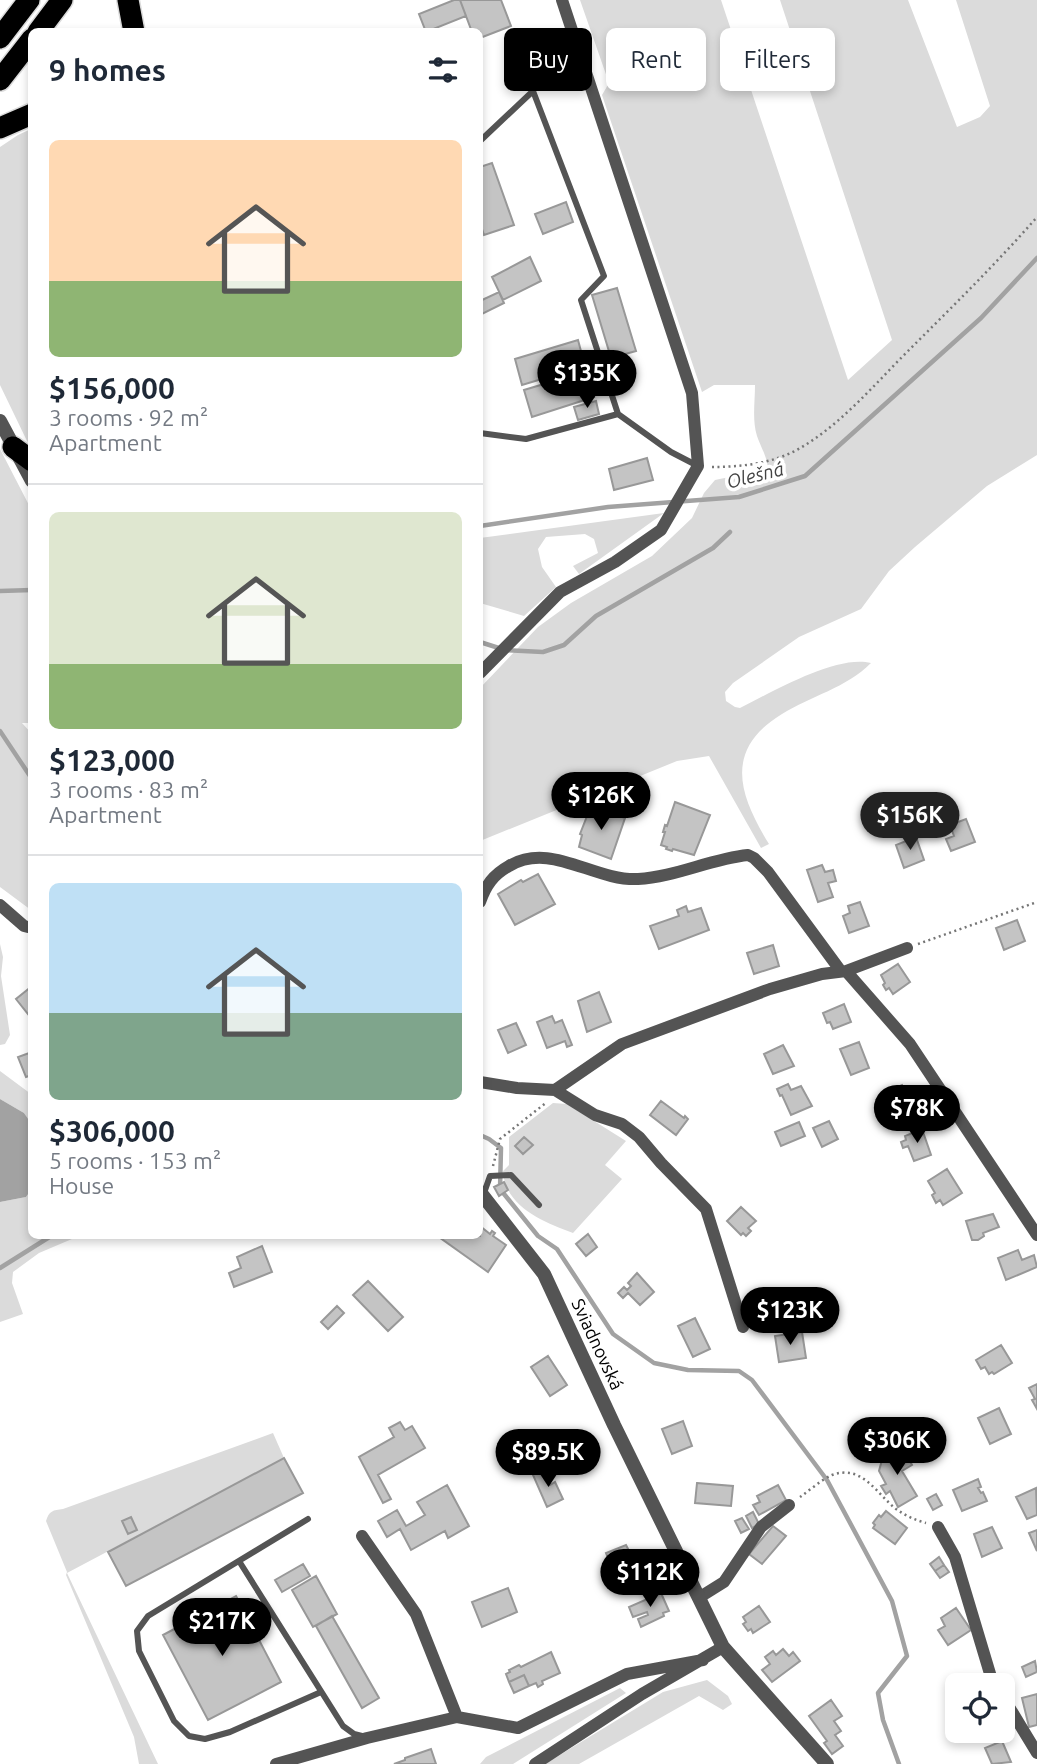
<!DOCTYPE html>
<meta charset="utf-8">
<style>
:root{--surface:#fff;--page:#f2f2f3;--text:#1f2937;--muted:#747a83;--line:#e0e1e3;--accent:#000}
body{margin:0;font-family:Ubuntu,sans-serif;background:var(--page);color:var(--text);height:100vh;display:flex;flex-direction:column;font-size:26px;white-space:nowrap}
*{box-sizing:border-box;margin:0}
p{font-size:23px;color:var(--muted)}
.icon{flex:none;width:38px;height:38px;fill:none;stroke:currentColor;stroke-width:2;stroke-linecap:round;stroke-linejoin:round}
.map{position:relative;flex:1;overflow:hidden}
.details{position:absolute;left:28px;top:28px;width:455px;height:1211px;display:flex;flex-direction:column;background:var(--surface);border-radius:10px;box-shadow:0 4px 10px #0003}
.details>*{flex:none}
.banner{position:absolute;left:504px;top:28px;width:427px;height:63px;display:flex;gap:14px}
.controls{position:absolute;left:945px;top:1673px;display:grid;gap:14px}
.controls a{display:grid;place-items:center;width:70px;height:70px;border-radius:10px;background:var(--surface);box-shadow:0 4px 10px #0003;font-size:35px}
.price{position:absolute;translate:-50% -60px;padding:0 16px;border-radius:24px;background:var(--accent);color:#fff;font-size:23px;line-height:46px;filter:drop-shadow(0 2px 4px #0008)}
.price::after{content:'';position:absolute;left:50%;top:42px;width:21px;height:16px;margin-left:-10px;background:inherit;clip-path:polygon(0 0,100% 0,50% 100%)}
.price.active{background:#222;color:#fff}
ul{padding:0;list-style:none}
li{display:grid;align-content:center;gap:14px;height:371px;padding:0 21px}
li+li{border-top:2px solid var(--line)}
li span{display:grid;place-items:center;height:217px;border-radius:10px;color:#555}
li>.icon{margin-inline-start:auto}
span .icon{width:126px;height:126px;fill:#fffc;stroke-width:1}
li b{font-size:30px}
h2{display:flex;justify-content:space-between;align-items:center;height:84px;padding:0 21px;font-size:30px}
.pill{padding:0 24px;border-radius:10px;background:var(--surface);box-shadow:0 4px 10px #0003;font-size:24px;line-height:63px}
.pill.active{background:var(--accent);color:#fff}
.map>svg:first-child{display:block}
</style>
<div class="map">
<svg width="1037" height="1764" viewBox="0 0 1037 1764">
<rect width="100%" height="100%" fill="#fff"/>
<path fill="#dbdbdb" d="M580,0h141l127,380 44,-40 -112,-340h128l49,127 23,-10 10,-11 -34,-106h81v455l-50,31 -72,61 -26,24 -28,38 -62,28 -66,46 -8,9 1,9 9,6 5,1c32,-16 97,-54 131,-45 -25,25 -60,33 -89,51 -59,36 -43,81 -13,130l-8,4 -52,-92 -32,5 -197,80v-153l58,-61 33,-24 81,-47 40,-38 12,-25 11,-13 53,-11c-1,-13 -7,-21 -11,-33 -5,-16 -2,-34 -2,-51h-41l-12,7 -100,-297 7,-12z
M31,129v316l-4,-4 -27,-56v-238l18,-12z
M0,449l31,60 1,214h-10l10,11 -1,176 -31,-23z
M664,513l-85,61 -6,-8 25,-13 -4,-14 -9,-5 -39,3 -8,12 4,18 14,20 -32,29 -44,-13v-65z
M0,944l3,13 -2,19 9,59 -5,9 -5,1z
M0,1071l31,23v29l-7,-10 -24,-14z
M553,1103l14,1 59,37 -21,24 17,14 -49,54c-29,-11 -68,-26 -70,-62l6,-6v-28z
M31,1190l1,46h47l-40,17 -26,19 -1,11 11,31 -23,8v-120l26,-5z
M273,1433l11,25 -217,115 91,191h-19l-5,-27 -68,-162 1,-3 -21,-51c3,-10 7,-11 17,-12z
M707,1680l21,16 4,8 -9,6 -24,-14 -120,68h-34l118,-72z
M620,1688l6,5 -113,71h-33l6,-7z"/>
<path fill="#a2a2a2" d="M0,1099l24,14 7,10v67l-5,7 -26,5z"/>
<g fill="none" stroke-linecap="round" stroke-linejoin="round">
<path stroke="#a2a2a2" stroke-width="4.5" d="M480,526l128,-19 131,-10 66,-21 176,-158 56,-60
M0,591l32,-1
M480,642l25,8 38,2 21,-7 32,-29 117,-68 17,-16
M0,731l32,48
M480,1135l9,4 12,9 -1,41 38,47 19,13 56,85 41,29 34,7 51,1 13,9 75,100 65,121 15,55 -29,37 5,27 16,44
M0,1268l51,-32"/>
</g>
<path fill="#c4c4c4" stroke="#989898" stroke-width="2" d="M454,0h6l6,16 -40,16 -7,-18z
M460,0h41l10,26 -31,12v-6h-8z
M492,163l22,62 -30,10 -4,-12v-56z
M566,202l7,20 -30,12 -8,-20z
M530,257l11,24 -38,19 -11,-23z
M617,288l19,63 -25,7 -19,-63z
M499,292l5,11 -24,12v-14z
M578,340l7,26 -63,19 -7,-26z
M587,371l7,26 -62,20 -8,-27z
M596,401l3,13 -21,6 -4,-13z
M647,458l6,22 -39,10 -5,-21z
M675,802l35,13 -16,40 -21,-6 -1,2 -6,-2 1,-2 -6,-2 4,-13h-2l2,-7 2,1z
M591,806l34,12 -14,41 -32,-12 3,-12 -2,-1z
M966,819l9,23 -24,9 -5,-12 8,-3 -4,-11z
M916,837l8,23 -20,8 -8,-23z
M822,865l3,7 8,-2 3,11 -8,2 5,14 -15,5 -11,-32z
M538,874l17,30 -40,21 -17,-31 23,-14 2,2z
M860,902l9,24 -20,7 -6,-17 7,-3 -2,-7z
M686,906l2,6 13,-4 8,22 -50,19 -9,-23 29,-10 -2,-6z
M1017,920l8,21 -21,9 -8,-22z
M773,945l6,21 -25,8 -7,-21z
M898,964l12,18 -17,12 -4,-6 -3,2 -3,-5 2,-2 -4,-8z
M32,986v25l-4,3 -12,-15z
M599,992l12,30 -24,10 -9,-31z
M844,1004l7,18 -18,7 -3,-7 -3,1 -4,-10z
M552,1016l3,7 7,-3 10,25 -5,2 -2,-6 -18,7 -10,-26z
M516,1023l10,22 -18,8 -10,-23z
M859,1042l10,26 -18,7 -11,-26z
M783,1045l11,21 -21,8 -9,-20z
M32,1052v23l-6,2 -8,-20z
M788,1084l3,6 10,-4 11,20 -21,9 -9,-20 -2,1 -3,-7z
M902,1085l3,7 3,-1 4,16 -16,8 1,3 -3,1 -12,-25z
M661,1101l23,17 1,-2 3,3 -12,16 -26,-20z
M829,1121l9,18 -16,8 -9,-19z
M799,1122l6,14 -24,10 -6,-14z
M922,1129l9,26 -17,6 -6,-15 -5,2 -2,-6 5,-2 -1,-4z
M524,1137l9,8 -10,9 -8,-8z
M947,1169l15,24 -19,12 -3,-5 -4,3 -4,-8 3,-2 -7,-12z
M504,1182l4,8 -9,6 -5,-9z
M741,1207l15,14 -8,7 3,3 -5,5 -3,-3 -2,2 -14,-14z
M993,1214l6,13 -16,6 1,3 -6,4h-6l-6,-19z
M480,1226l10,8 2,-3 3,2 -2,3 13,9 -18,27 -49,-35 1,-1h40z
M588,1234l9,13 -11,9 -10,-12z
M262,1246l10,26 -38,15 -5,-14 12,-5 -4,-11z
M1018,1250l4,10 12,-5 3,12 -31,13 -8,-22z
M637,1273l17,19 -14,13 -12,-12 -5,5 -5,-5 6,-6 3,3 4,-4 -3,-3z
M368,1281l35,36 -15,14 -35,-36z
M337,1306l7,7 -16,16 -7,-7z
M695,1318l15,31 -17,8 -15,-31z
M802,1332l4,26 -27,4 -4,-26z
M1001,1345l11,18 -18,11 -2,-2 -3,2 -4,-7 -4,2 -5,-9z
M548,1356l19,29 -17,11 -19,-29z
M1037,1384v25l-5,-9 3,-1 -6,-11z
M999,1408l12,26 -21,10 -12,-26z
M683,1421l9,25 -20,8 -10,-25z
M400,1422l5,8 7,-4 13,22 -47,27 13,24 -8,4 -24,-46 35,-20 -5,-9z
M902,1448l10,17 -10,6 15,25 -19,11 -8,-16 -4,3 -5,-8 5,-2 -7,-13 3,-11z
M284,1458l19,35 -177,93 -18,-34z
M542,1470l8,15 5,-3 8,17 -16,8 -14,-32z
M978,1479l3,8 -3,1 3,5 2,-1 4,9 -25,10 -9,-21z
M697,1483l36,3 -2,20 -36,-3z
M447,1485l22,41 -21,12 -3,-7 -34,19 -11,-21 -13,8 -9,-16 19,-11 9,16 19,-11 -8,-13z
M778,1485l8,15 -27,15 -6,-10 7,-3 -3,-6z
M1036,1488l1,27 -10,4 -11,-22z
M936,1494l6,11 -9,5 -6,-11z
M886,1511l21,17 -12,16 -22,-16 2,-3 -2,-2 6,-8 2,2z
M753,1512l6,12 -7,4 -6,-12z
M131,1517l6,13 -9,4 -6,-13z
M742,1518l7,11 -8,4 -6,-12z
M773,1526l13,10 -24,28 -13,-10z
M992,1527l10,21 -20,9 -8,-23z
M1037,1530v21l-8,-18z
M626,1545l12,23 -19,8 -7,-8 -6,-15z
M939,1557l5,8 -9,6 -5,-7z
M303,1564l7,12 -28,16 -7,-12z
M944,1565l5,7 -9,6 -5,-7z
M316,1576l21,38 -24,13 -21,-37z
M508,1588l9,24 -35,15 -10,-25z
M661,1593l8,18 -6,2 1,3 -23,11 -3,-8 10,-4 -1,-3 -14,5 -4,-10z
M236,1596l45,86 -73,38 -45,-85z
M759,1606l11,16 -17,11 -2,-4 -3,2 -5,-7 3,-2 -3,-5z
M956,1608l15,22 -23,15 -10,-15 7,-4 -4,-8z
M332,1616l47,82 -17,10 -46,-82z
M783,1649l6,7 4,-4 7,9 -28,21 -10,-12 8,-6 -5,-7 8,-6 3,4z
M551,1652l9,21 -18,8 1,3 -5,3 -2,-4 -7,3 -5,-11 -15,7 -3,-8 4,-2 -1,-2 10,-5 2,2z
M1035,1661l2,11 -11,5 -4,-10z
M524,1675l5,11 -15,7 -5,-11z
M1037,1694v31l-8,2 -7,-29z
M831,1700l11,16 -8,5 7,10 -6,4 8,11 -11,8 -8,-11 3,-2 -18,-25z
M1002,1741l9,21 -19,2 -7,-16z
M431,1749l5,15h-42l11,-4v-2z"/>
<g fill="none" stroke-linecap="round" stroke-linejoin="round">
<g stroke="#dbdbdb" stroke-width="24">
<path id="motorway" d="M128,0l6,32
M38,32l24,-32
M0,38l29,-38
M0,80l32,-41
M0,128l32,-14
M13,447l19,14"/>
</g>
<path stroke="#767676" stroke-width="2.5" stroke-dasharray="2 3.5" stroke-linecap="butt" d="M712,467c28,0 57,-3 83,-16 44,-24 77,-64 112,-99 44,-44 89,-88 130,-135
M918,944l119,-42
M493,1166l7,-27 47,-37
M800,1497c10,-7 21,-17 32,-22 30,-11 44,18 64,34 10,7 19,11 30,14"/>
<path stroke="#545454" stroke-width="6" d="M480,141l53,-50 71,185 -23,24 37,114
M480,433l46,6 92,-25 53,38 27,14
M484,1193l6,-17 21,-1 28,30
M308,1519l-160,97 -11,15 2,20 35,70 15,15 16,3 25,-7 91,-40
M239,1561l104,165 11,8 8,2"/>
<path stroke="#545454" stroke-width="12" d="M480,673l80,-81 55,-30 46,-32 37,-64 -6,-73 -130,-393
M480,902c6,-17 13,-27 29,-36 42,-25 84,15 129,13 37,-2 72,-20 110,-24l6,3 14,14 72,98
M0,905l24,21 8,2
M846,971l61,-23
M480,1082l37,6 38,2 67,-46 148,-55 52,-15 24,-3 64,73 127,191
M555,1090l40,25 27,9 17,13 22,26 45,46 37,118
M938,1527l17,30 36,120 4,8
M362,1536l54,78 41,103 61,11 109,-54 76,-14
M700,1597l24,-15 37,-55 28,-22
M1003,1697l34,56
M276,1764l91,-26 90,-21
M535,1764l107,-70 81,-47"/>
<path stroke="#545454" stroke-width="14" d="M0,421l32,60
M480,1192l64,82 70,151 109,222 104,117"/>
<use href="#motorway" stroke="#000" stroke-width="21"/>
</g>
<g text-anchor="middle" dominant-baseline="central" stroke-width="7" stroke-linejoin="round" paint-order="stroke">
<g font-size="18" fill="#000" stroke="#fff">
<text transform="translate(598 1344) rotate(65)">Sviadnovská</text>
</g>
<g font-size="19" font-style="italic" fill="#434343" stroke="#fff">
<text transform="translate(755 475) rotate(-14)">Olešná</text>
</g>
</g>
</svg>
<div class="controls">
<a><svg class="icon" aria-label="locate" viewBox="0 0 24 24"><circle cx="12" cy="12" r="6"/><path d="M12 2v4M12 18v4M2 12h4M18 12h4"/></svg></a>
</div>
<b class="price" style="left:587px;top:410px">$135K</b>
<b class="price" style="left:601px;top:832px">$126K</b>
<b class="price active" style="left:910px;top:852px">$156K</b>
<b class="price" style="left:917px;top:1145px">$78K</b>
<b class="price" style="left:790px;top:1347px">$123K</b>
<b class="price" style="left:897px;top:1477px">$306K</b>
<b class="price" style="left:548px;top:1489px">$89.5K</b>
<b class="price" style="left:650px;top:1609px">$112K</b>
<b class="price" style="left:222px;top:1658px">$217K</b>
<div class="banner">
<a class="pill active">Buy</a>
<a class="pill">Rent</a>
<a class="pill">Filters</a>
</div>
<section class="details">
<h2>9 homes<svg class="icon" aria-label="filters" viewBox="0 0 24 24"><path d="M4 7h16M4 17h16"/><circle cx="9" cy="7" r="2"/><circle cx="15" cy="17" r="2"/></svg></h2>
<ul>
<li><span style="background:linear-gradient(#ffd9b3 65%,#8fb573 0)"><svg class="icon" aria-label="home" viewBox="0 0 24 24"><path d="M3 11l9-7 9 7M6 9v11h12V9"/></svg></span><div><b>$156,000</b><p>3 rooms · 92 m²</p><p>Apartment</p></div></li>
<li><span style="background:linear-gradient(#dfe7d0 70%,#8fb573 0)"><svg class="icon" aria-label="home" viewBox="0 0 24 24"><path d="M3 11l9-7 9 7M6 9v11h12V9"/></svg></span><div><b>$123,000</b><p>3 rooms · 83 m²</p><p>Apartment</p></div></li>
<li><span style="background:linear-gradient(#bfe0f5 60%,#7fa58c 0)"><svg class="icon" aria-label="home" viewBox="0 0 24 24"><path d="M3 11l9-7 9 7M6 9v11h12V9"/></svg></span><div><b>$306,000</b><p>5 rooms · 153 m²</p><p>House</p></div></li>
</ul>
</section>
</div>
